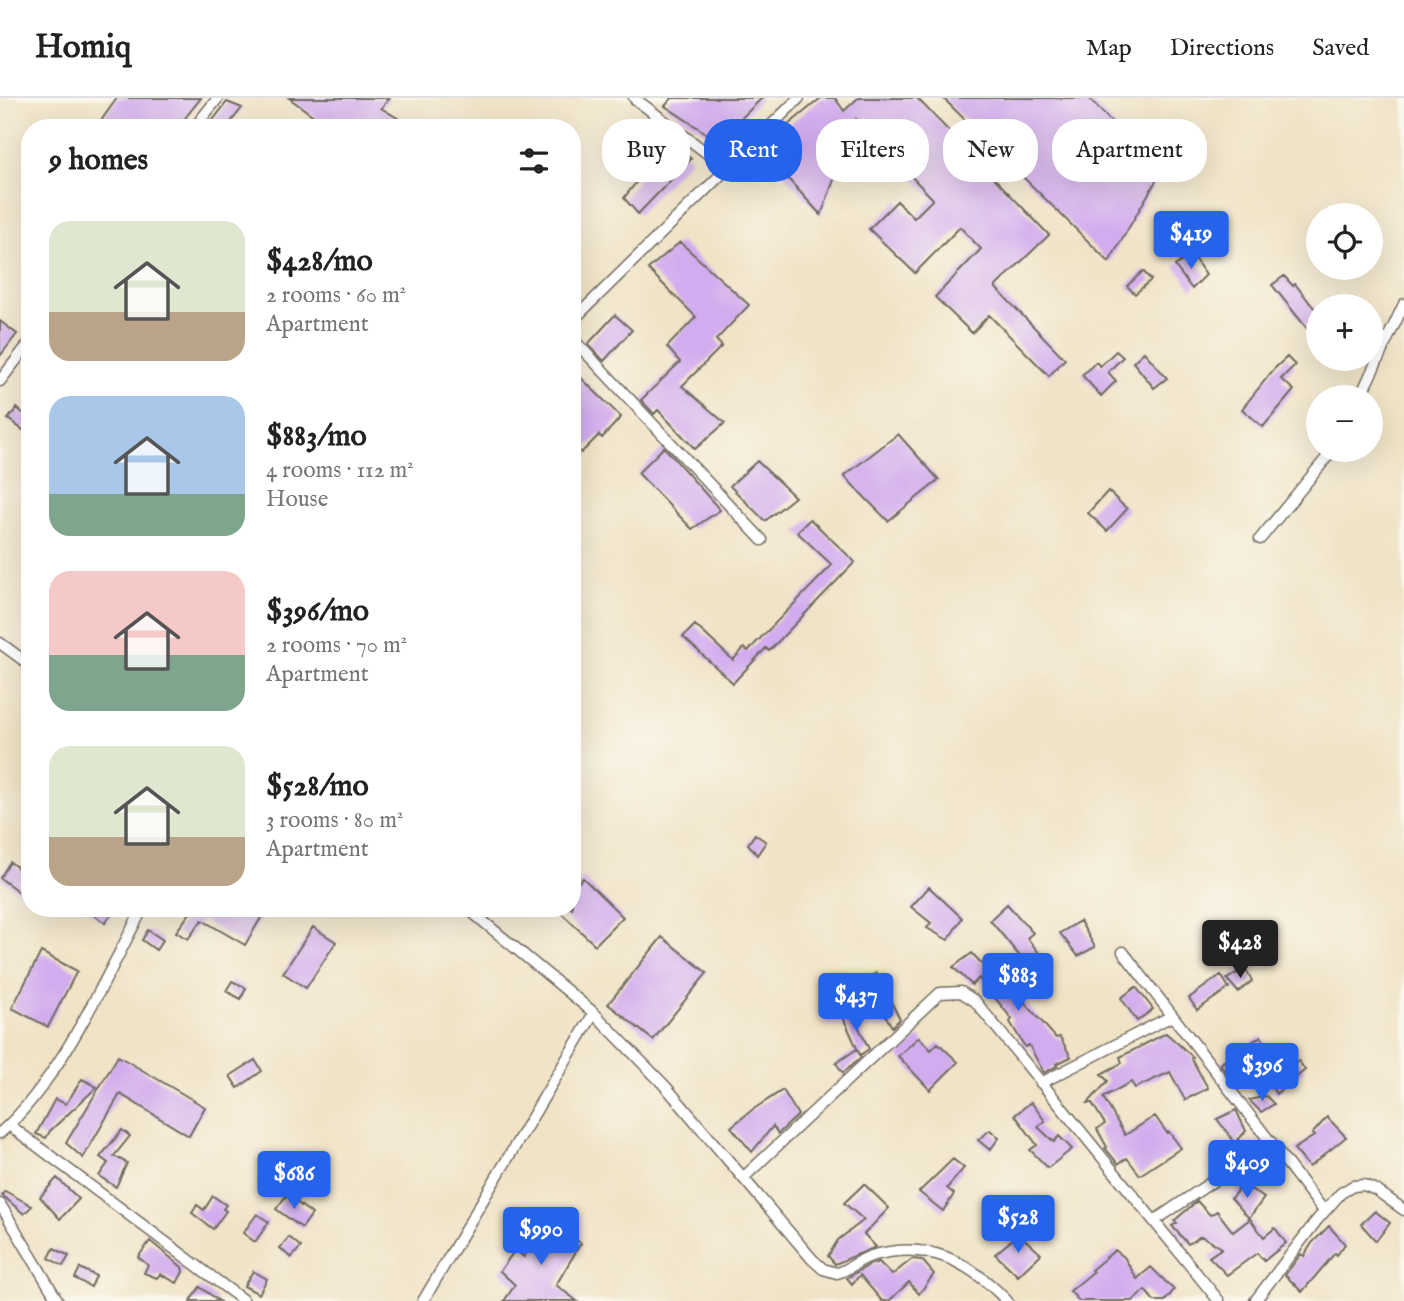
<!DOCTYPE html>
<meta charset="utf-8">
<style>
:root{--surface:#fff;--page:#f2f2f2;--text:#222;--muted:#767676;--line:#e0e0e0;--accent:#2563eb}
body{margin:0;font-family:"IM FELL English",serif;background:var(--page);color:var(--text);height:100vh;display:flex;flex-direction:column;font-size:26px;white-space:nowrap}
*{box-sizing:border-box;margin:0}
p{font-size:23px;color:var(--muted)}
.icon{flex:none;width:38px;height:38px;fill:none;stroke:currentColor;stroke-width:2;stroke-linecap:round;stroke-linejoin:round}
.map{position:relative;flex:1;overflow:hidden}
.sheet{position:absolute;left:21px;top:21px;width:560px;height:798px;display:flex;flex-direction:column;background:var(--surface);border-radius:28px;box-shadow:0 7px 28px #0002}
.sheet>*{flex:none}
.top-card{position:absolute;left:602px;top:21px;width:665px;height:63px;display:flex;gap:14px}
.controls{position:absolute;left:1306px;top:105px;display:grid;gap:14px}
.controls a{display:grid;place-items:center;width:77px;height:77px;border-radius:50%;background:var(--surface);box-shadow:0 7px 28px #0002;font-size:35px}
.price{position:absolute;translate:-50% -60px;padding:0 16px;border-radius:7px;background:var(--accent);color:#fff;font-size:23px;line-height:46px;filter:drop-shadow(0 2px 4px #0008)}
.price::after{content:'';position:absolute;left:50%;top:42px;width:21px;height:16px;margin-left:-10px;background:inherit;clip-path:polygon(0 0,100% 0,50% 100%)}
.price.selected{background:#222;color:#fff}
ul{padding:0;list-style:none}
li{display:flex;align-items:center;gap:21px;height:175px;padding:0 28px}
li span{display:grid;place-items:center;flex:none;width:196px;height:140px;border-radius:21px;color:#555}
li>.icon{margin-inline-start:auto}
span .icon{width:84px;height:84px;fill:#fffc;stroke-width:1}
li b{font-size:30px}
h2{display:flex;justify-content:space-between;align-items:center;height:84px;padding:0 28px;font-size:30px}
.chip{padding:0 24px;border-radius:28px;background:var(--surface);box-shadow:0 7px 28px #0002;font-size:24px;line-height:63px}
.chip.selected{background:var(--accent);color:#fff}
header{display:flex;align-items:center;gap:42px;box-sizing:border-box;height:98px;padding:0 35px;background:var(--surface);border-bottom:2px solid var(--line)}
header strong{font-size:33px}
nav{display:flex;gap:38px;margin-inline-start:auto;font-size:24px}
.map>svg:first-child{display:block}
</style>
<header>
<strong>Homiq</strong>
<nav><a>Map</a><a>Directions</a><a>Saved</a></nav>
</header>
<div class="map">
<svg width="1404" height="1203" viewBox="0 0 1404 1203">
<rect width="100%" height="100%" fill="#fbf7ec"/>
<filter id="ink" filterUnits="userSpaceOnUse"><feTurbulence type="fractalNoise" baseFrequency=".0143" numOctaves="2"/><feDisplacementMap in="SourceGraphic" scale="14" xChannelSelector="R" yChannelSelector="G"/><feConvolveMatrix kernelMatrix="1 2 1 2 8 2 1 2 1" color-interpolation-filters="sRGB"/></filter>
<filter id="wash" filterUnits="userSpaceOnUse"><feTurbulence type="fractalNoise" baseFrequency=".00686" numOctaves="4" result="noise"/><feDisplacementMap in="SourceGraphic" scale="28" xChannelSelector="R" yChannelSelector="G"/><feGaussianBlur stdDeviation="1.57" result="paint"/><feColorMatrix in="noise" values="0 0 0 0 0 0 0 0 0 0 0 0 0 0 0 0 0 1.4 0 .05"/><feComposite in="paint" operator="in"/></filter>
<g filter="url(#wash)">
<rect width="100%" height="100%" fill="#f0e3c6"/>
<g id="blocks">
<path fill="#d1acee" d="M117,0h84l-24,30h-81z
M289,0h101l-9,10 33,20h-84z
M672,0h90l-44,43 -53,-35z
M821,0h14l9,13 14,-13h59l132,137 -54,52 70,72 -16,17 -60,-61 -17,18 -37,-36 46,-48 -21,-22 -45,46 -46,-44 28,-28 17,17 19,-19 -77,-80 -35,96 -61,-67z
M943,0h146l71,76 -51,88z
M227,4l15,6 -16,20h-19z
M661,32l30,29 -53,55 -14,-16 14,-18 -9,-14z
M680,144l69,63 -33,35 6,6 -40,40 43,37 -30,26 -37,-39 -4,4 -13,-14 39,-38 -13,-15 29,-30 -48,-48z
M1191,156l15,21 -14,14 -17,-23z
M1143,173l8,9 -16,14 -8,-8z
M1284,178l9,10 2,-2 23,29v10l-9,8 -37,-46z
M615,217l17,15 -28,31 -16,-17z
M0,223l17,13 -17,22z
M1116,253l7,6 -15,15 8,9 -15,15 -19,-21 14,-13 4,4z
M1144,254l23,26 -13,10 -21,-26z
M1287,259l8,8 -14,14 13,11 -31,37 -21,-18 32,-40z
M572,271l49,48 -19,21 -3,-3 -18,18 -9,-9z
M17,310l13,11 -7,11 -15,-11z
M898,336l41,46 -51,41 -44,-45z
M664,349l56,63 -28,19 -54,-56z
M757,363l38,36 -30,24 -35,-35z
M1108,393l19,18 -20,22 -19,-18z
M810,421l45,43 -86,89 -3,-3 -33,35 -50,-46 12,-12 38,35 11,-12 4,3 84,-86 -35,-33z
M755,736l11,8 -9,13 -9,-11z
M10,764l20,15v23l-30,-22z
M583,780l40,39 -28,28 -39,-37h16v-19z
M929,789l33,31 -14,22 -21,-12 4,-5 -20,-16z
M1007,806l26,29 -6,5 17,21 -13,11 -41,-50z
M85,810h31l-11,15z
M183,810h66l13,8 -17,29 -43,-25 -14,19 -12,-7 14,-19z
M1080,823l15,26 -17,9 -18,-23z
M313,829l23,15 -30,46 -23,-15z
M148,832l15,10 -7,10 -14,-10z
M662,839l45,36 -54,67 -45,-36z
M41,854l36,19 -29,56 -36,-19z
M972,855l27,30 14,-10 13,19 -6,5 36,41 4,-1 11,20 -15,7 1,2 -13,7 -15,-28 -4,2 -15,-25 2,-3 -33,-41 -7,7 -19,-18z
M1245,870l7,13 -14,11 -11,-13z
M876,875l24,46 -8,8 -27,-48z
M1221,877l8,13 -32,22 -8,-12z
M232,883l14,7 -5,11 -15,-8z
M1136,889l17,22 -16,12 -16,-23z
M851,913l18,38 -9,6 -18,-40z
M1166,935l27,24 -2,1 17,30 -23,12 -15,-28 -35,16 -4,-6 -28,15 22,38 30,-19 12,17 2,-1 12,16 -41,27 -13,-17 -9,6 -13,-16 2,-1 -10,-18 8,-5 -13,-21h-4l20,-22 -7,-7 21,-11 -2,-6z
M1261,938l10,19 -37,27 -14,-18z
M919,939l12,13 7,-7 20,19 -28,28 -32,-34z
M857,951l4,8 -18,16 -7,-10z
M118,958l87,51 -16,29 -69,-42 -37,64 -17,-15z
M255,962l7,11 -24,17 -8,-12z
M1299,963l6,9 -29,24 -8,-13z
M82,981l15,8 -47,44 -4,7 -10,-4 19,-35 11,5z
M783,992l15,25 -20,19 -5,-8 -21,26 -21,-25 21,-17z
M1266,998l8,8 -13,8 -12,-12z
M1031,1004l14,19 -7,6 16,15 5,-6 13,13 -24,19 -18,-18 7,-5 -22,-30z
M1236,1012l10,21 -11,12 -18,-24z
M1327,1019l19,20 -37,30 -15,-18 20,-13 -2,-2z
M122,1032l8,6 -16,20 13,7 -11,24 -17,-11 9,-13 -8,-6z
M990,1032l9,8 -9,12 -12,-10z
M953,1061l11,9 -17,20 7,6 -11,17 -24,-19z
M57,1080l22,21 -19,20 -20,-22z
M864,1086l25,24 -25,26 12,13 -41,17 -7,-8 10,-16 26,-20 -20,-17z
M1243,1086l21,14 -15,20 -18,-20z
M5,1093l27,15 -8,8 -22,-19z
M287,1097l25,19 -10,14 -26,-19z
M213,1098l13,9 -3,4 3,2 -13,18 -21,-16 5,-8 7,5z
M1197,1103l13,14 7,-4 16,21 17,-13 14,18 11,-9 11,15 -22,18 -7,-8 -30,22 -18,-18 13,-9 -21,-12 -13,8 -16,-18 5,-3 -3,-2z
M1375,1113l15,12 -14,18 -15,-17z
M257,1116l12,8 -14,20 -12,-9z
M545,1124l36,21 -25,42 21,16h-73l11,-16 -15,-14 15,-21 9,7z
M1329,1128l16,18 -8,11 -2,-2 -33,39 -17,-17 16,-21 3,2 8,-13z
M1019,1136l22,20 -23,22 -23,-22z
M289,1139l12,10 -10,11 -11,-10z
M150,1143l32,26 1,5 -6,11 -17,-9 -3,4 -13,-5 4,-8 -10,-8z
M54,1150l15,8 -6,10 -14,-8z
M1115,1152l9,7 13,22 14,-12 23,23 -9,11h-11l-9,-11 -12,11h-54l-9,-10 23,-19 -2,-2z
M912,1161l10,1 12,14 -15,20 -10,-12 -20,19h-7l-22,-26 -8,9 -5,-6 22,-13 10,-3 13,13z
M80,1170l16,8 -5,11 -16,-9z
M253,1173l14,8 -8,15 -15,-8z
M200,1189l19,14h-29z"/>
</g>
</g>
<g filter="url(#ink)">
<use href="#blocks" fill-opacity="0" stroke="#706b61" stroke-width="2"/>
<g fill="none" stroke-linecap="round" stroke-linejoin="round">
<g stroke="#706b61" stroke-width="13">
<path id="minor" d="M634,0l94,71
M194,30l24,-30
M572,223l227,-223
M572,240l190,202
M0,283l30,-39
M1360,299l44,-93
M1260,441l73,-89
M0,545l30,22
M1123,854l201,259
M594,915l72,74 146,172 11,10 14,4c12,-3 21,-13 34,-17 57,-16 97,4 136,45
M1041,985l131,-67
M9,1027l235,176
M0,1035c60,-52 105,-155 143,-225
M743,1080l197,-185 21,-1 14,9 244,300
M0,1106l58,97
M1154,1123l117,-79
M423,1203l171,-288 -127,-105
M1255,1203l62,-81 24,-27 12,-7 11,-1 12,5 28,20"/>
</g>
<use href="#minor" stroke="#fff" stroke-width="10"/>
</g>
</g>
</svg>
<div class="controls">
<a><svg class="icon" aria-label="locate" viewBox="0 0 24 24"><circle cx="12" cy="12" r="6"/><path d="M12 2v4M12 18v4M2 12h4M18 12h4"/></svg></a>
<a>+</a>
<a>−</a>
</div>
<b class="price" style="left:1191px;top:173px">$419</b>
<b class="price selected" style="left:1240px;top:882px">$428</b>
<b class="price" style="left:1018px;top:915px">$883</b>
<b class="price" style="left:856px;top:935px">$437</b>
<b class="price" style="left:1262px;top:1005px">$396</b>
<b class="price" style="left:1247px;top:1102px">$409</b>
<b class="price" style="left:294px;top:1113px">$686</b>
<b class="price" style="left:1018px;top:1157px">$528</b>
<b class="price" style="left:541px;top:1169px">$990</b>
<div class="top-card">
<a class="chip">Buy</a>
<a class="chip selected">Rent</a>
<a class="chip">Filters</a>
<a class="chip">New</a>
<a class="chip">Apartment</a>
</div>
<section class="sheet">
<h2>9 homes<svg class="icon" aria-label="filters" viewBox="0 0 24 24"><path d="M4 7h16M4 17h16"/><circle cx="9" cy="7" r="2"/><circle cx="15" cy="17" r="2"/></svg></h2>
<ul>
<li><span style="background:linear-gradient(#dfe7d0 65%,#b9a48a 0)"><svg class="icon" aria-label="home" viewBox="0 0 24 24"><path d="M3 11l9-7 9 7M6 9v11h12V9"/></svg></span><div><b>$428/mo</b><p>2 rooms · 60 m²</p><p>Apartment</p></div></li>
<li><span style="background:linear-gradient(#a9c7e8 70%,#7fa58c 0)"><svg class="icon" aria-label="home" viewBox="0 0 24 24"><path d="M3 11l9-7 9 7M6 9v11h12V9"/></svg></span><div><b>$883/mo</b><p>4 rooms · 112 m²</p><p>House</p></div></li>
<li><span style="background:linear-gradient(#f6c9c9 60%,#7fa58c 0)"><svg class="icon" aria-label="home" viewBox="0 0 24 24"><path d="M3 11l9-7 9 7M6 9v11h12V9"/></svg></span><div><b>$396/mo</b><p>2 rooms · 70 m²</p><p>Apartment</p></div></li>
<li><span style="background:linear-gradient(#dfe7d0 65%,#b9a48a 0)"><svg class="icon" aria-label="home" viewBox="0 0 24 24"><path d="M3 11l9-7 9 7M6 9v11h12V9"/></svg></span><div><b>$528/mo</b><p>3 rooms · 80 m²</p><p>Apartment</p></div></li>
</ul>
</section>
</div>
